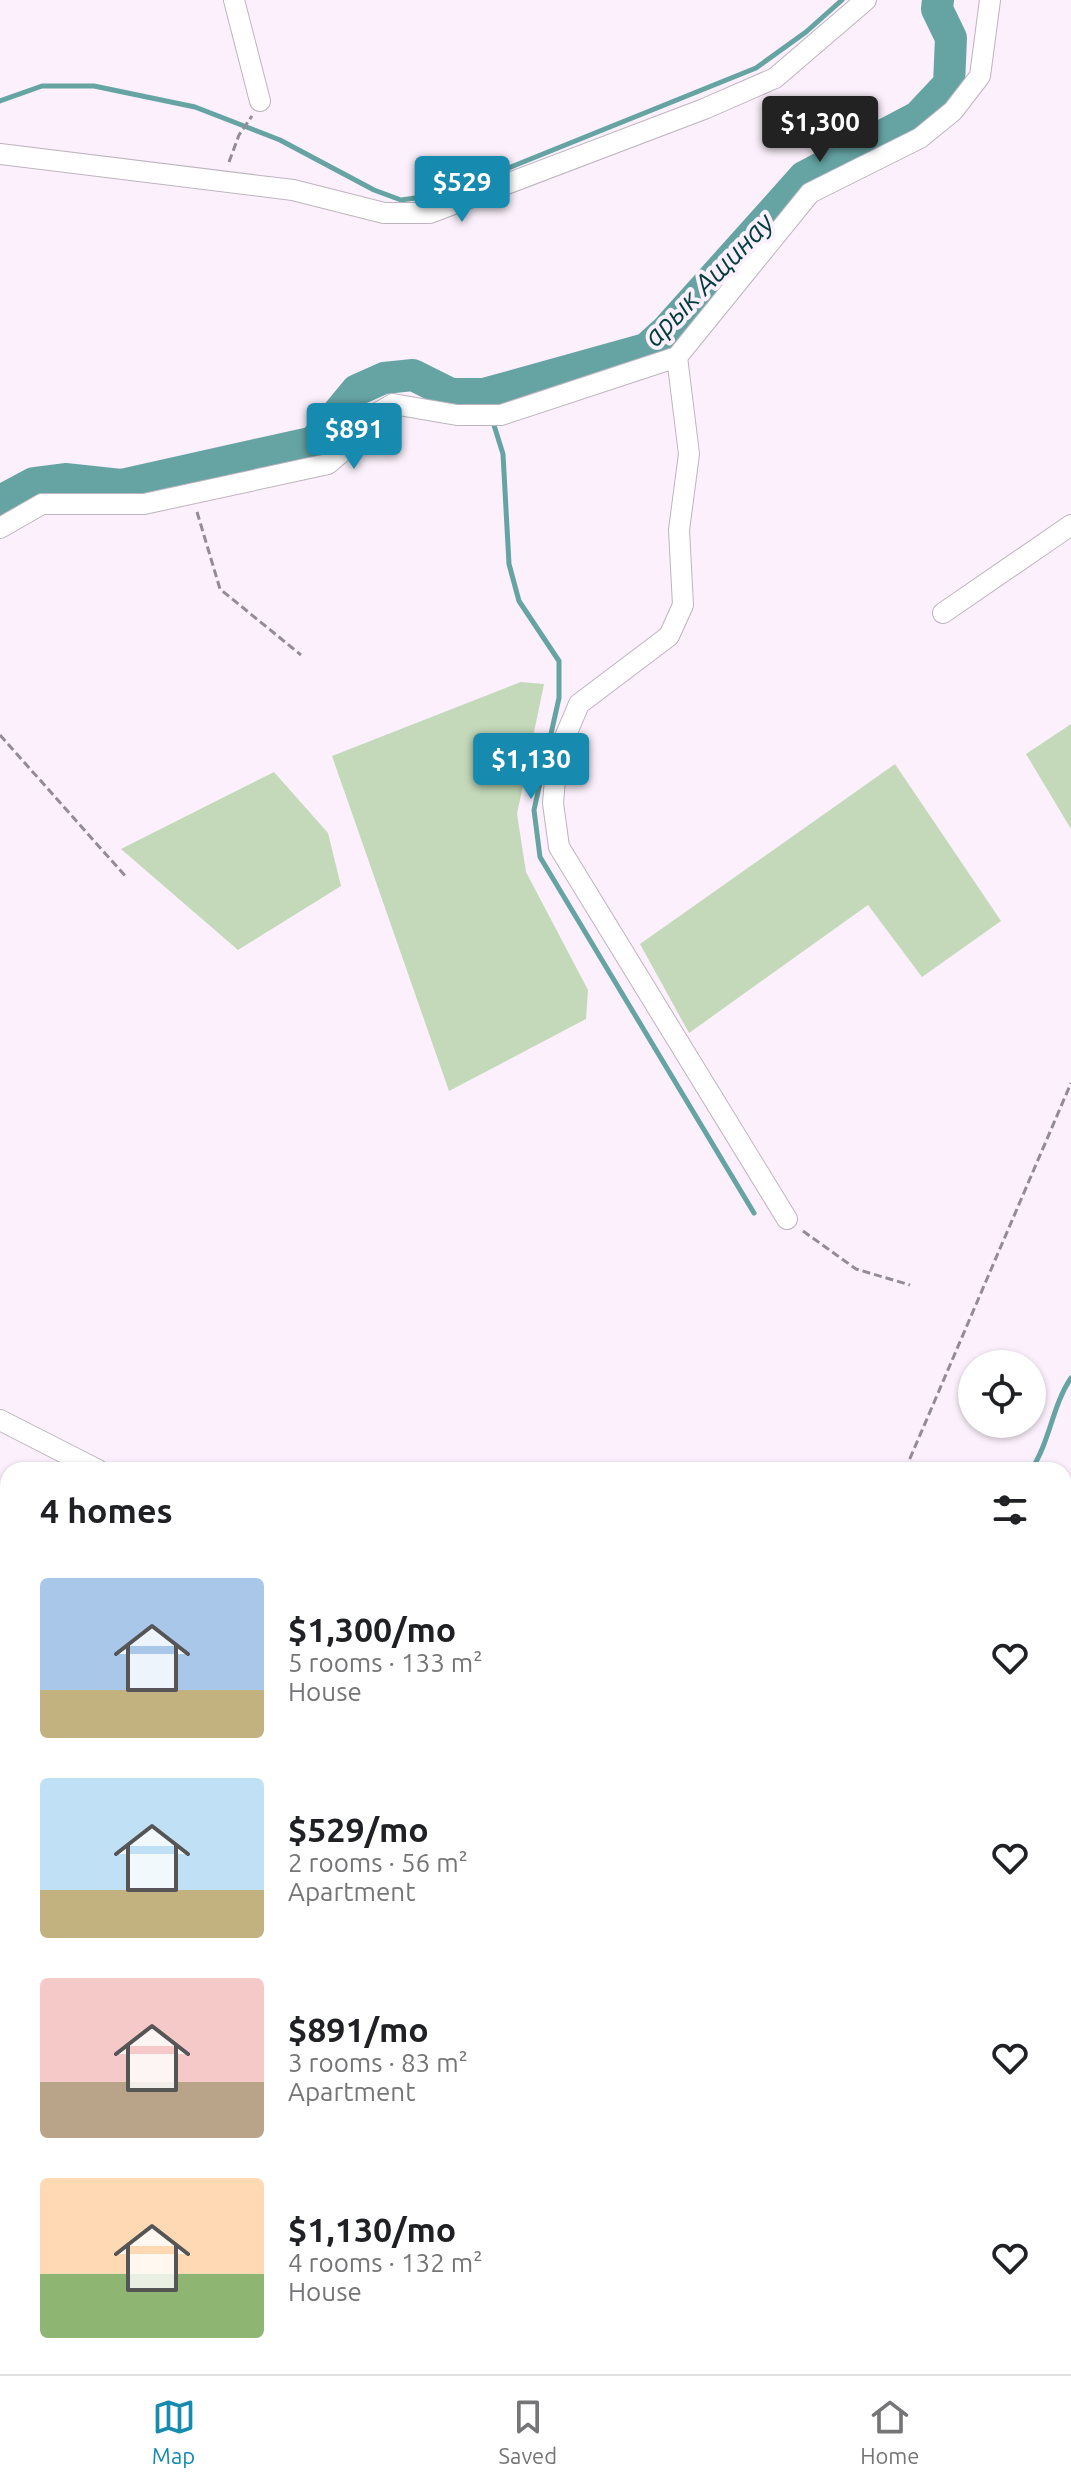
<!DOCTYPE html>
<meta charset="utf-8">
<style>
:root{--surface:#fff;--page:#f2f2f2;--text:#202124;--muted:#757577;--line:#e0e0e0;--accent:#168baf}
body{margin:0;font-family:Ubuntu,sans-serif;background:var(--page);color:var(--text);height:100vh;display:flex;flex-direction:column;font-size:30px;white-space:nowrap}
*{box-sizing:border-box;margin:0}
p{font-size:26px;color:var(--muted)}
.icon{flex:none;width:44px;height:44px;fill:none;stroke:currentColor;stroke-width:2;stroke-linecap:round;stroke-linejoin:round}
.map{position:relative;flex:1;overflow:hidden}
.sheet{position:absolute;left:0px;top:1462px;width:1072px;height:912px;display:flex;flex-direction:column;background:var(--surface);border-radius:24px 24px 0 0;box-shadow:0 2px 6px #0004}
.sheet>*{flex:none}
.fabs{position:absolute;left:958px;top:1350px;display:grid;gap:16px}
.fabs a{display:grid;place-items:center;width:88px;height:88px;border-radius:50%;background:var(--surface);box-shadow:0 2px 6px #0004;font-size:40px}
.price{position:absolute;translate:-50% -68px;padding:0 18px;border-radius:8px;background:var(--accent);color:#fff;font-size:26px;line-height:52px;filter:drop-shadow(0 2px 4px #0008)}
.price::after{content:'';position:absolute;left:50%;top:48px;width:24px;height:18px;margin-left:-12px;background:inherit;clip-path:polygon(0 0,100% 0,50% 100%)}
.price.on{background:#222;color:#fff}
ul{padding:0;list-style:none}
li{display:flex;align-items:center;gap:24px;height:200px;padding:0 40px}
li span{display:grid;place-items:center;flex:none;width:224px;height:160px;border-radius:8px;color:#555}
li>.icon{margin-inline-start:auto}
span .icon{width:96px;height:96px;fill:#fffc;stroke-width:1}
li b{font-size:34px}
h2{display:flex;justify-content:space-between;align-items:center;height:96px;padding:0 40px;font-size:34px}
.dock{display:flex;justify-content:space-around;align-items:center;height:112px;border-top:2px solid var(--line);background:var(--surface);font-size:22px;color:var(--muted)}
.dock a{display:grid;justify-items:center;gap:4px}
.dock .on{color:var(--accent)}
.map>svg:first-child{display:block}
</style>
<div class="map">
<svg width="1071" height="2374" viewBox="0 0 1071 2374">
<rect width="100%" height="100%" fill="#fbf0fb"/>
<path fill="#c3d9b9" d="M521,682l23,2 -27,130 9,58 62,118 -2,29 -137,72 -117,-335z
M1071,724v105l-45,-75z
M895,764l106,157 -79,56 -54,-72 -179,128 -49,-89z
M274,772l54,61 13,53 -103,64 -117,-101z"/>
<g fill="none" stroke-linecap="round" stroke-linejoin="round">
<path stroke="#66a4a4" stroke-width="5" d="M0,101l42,-15h52l101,21 85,33 94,50 27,10 43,-6 312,-126 50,-36 36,-32
M484,394l5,14
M493,422l10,32 6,110 10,37 40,60v37l-25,112 6,47 214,356
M1031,1470c19,-28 21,-64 40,-92
M1064,1658l7,-1
M1064,1704l7,-13
M1064,1794l7,-1
M1064,1897l7,3
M443,2374l8,-8
M705,2374l4,-8"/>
<path stroke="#66a4a4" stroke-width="32" d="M0,501l34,-18 31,-4 56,6 193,-43 43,-52 27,-12 29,-3 38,19h33l162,-45 21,-19 137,-153 114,-60 31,-33 2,-46 -14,-29 1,-9"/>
<g stroke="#beb4be" stroke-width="12">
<path id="service" d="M1064,1612l7,-14
M665,2374l4,-8"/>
</g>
<g stroke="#beb4be" stroke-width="22">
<path id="minor" d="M234,0l26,101
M0,154l293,36 91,23h46l274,-104 71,-31 91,-78
M677,357l12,97 -10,76 4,75 -14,31 -90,68 -22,52 -4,47 6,44 228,372
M0,528l42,-24h102l184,-40 21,-18 25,-31 19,-11 64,11h44l176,-58 133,-164 110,-55 33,-27 27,-35 10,-76
M943,613l128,-88
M0,1420l98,50
M0,1931l8,2"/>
</g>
<path stroke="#948c94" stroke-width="3" stroke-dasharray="8 4" stroke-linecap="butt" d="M229,162l10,-27 13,-19
M197,512l23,77 81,66
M0,735l127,143
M803,1231l53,38 54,16
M905,1470l166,-387
M350,2374l7,-8"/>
<use href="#service" stroke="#fff" stroke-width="10"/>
<use href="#minor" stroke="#fff" stroke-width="20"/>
</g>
<g text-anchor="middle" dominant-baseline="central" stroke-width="8" stroke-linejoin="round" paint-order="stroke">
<g font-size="28" font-style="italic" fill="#003d3e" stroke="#fbf0fb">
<text transform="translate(708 279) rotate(-46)">арык Ащинау</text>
</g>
</g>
</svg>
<div class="fabs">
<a><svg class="icon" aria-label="locate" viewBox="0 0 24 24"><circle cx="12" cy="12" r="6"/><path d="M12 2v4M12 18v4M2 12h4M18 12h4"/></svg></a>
</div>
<b class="price on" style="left:820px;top:164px">$1,300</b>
<b class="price" style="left:462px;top:224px">$529</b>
<b class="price" style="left:354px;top:471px">$891</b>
<b class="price" style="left:531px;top:801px">$1,130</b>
<section class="sheet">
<h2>4 homes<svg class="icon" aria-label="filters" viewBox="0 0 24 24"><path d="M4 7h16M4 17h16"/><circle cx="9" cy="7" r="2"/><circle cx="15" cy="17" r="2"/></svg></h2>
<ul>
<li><span style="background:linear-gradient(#a9c7e8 70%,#c2b280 0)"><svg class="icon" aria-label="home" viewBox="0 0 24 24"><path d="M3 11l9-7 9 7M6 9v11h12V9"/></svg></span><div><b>$1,300/mo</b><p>5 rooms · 133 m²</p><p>House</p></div><svg class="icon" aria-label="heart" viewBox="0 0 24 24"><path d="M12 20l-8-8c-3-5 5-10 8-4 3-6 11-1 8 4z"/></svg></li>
<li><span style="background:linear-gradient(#bfe0f5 70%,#c2b280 0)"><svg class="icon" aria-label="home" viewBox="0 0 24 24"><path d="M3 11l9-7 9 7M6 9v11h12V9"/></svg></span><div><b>$529/mo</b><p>2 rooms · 56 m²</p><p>Apartment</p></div><svg class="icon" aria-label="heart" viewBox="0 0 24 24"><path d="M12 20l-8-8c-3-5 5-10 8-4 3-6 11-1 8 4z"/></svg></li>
<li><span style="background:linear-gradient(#f6c9c9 65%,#b9a48a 0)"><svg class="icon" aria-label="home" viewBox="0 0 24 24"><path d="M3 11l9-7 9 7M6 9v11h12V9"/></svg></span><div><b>$891/mo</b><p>3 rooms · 83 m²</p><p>Apartment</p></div><svg class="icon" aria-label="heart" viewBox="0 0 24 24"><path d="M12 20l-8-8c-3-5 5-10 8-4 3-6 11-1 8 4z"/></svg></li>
<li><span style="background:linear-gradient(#ffd9b3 60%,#8fb573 0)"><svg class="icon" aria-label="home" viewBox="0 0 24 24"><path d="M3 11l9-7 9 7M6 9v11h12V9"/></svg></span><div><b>$1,130/mo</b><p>4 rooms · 132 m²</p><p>House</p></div><svg class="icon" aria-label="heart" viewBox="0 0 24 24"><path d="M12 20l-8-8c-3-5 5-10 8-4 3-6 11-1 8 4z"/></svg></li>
</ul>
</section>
</div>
<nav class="dock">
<a class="on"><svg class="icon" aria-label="map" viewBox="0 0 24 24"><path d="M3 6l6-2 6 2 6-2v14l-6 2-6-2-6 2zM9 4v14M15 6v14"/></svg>Map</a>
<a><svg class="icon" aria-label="saved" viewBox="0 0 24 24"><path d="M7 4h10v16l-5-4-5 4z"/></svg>Saved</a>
<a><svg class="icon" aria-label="home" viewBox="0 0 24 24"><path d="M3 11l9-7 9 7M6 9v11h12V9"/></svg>Home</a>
</nav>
